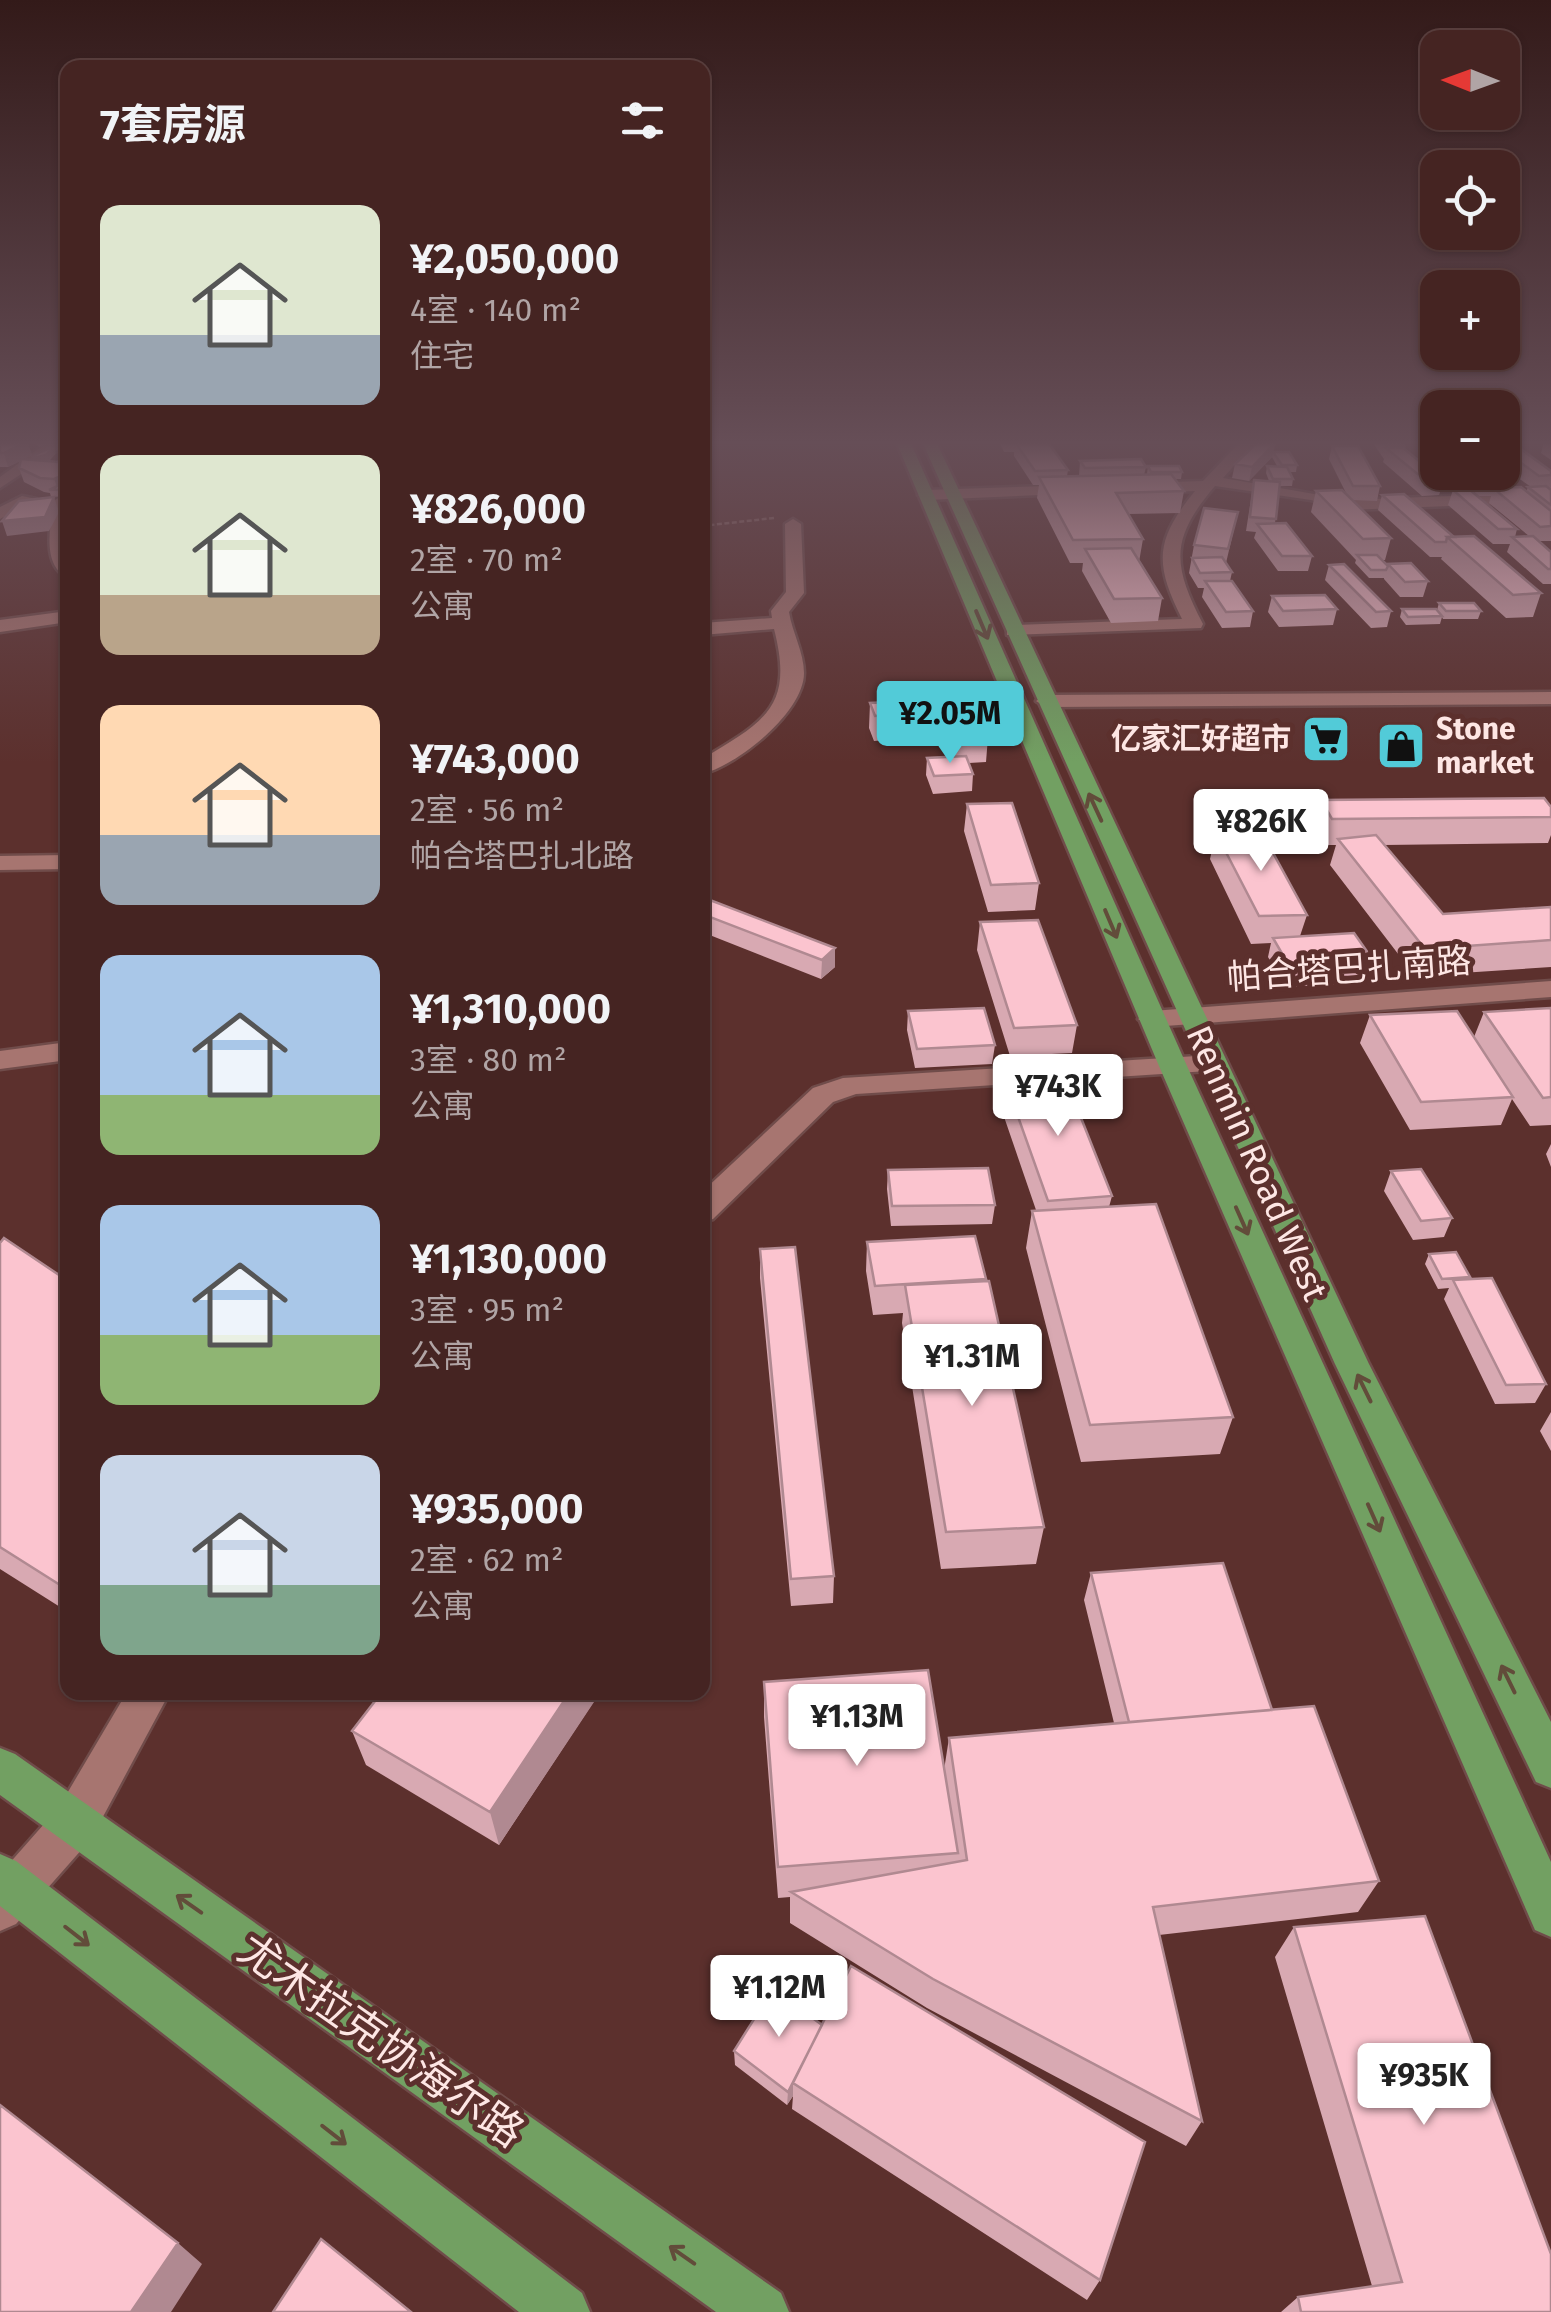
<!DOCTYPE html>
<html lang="zh">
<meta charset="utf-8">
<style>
:root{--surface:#452422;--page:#4f302f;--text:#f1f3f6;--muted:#b0a4a5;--line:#5d4140;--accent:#52cbd8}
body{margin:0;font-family:"Fira Sans","Noto Sans SC",sans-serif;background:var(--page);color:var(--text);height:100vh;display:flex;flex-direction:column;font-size:38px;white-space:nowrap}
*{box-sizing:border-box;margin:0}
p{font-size:32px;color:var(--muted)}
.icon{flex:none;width:55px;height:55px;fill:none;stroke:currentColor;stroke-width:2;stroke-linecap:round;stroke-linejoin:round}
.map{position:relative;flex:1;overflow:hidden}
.drawer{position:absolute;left:60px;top:60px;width:650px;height:1640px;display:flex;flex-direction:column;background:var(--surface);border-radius:20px;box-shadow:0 2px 8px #0004,0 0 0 2px var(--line)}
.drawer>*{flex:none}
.needle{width:65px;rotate:271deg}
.tools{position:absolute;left:1420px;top:30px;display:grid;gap:20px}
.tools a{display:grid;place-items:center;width:100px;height:100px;border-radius:20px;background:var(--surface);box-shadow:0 2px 8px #0004,0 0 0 2px var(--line);font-size:50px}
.price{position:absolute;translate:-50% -85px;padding:0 22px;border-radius:10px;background:#fff;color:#222;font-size:32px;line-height:65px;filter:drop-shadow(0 2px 5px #0008)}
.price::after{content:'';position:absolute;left:50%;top:60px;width:30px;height:22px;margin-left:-15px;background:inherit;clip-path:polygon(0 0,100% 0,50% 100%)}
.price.active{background:var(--accent);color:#111}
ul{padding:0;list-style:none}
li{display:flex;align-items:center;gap:30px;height:250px;padding:0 40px}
li span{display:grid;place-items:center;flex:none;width:280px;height:200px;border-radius:20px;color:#555}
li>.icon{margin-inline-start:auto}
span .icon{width:120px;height:120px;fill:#fffc;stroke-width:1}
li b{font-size:42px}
h2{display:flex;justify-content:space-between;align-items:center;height:120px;padding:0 40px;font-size:42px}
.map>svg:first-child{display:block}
</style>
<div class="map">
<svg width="1551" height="2312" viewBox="0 0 1551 2312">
<rect width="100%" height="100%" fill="#5c302d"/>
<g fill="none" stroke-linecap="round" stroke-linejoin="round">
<g stroke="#704c4a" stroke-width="5">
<path id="minor" d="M52,439l16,4 -68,45v-11z
M1243,439h15l-35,39 125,22 203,-8v10l-204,8 -36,-10 -96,-14c-45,53 -43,78 -12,138l-2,4 -194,7v-8l7,-2 168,-6c-28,-56 -27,-79 13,-128l-55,2 -8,-5 8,-5 63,-2z
M1079,485l6,2v6l-159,7 -8,-5 8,-5z
M63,495l5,1 -5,41 5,41c-27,-13 -18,-54 -13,-78z
M22,496l14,3 -36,20v-12z
M793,519l8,5 3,69 -15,19c3,20 15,40 15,61 0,39 -66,92 -102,101v-15c64,-38 92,-53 72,-130l-72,6v-12l70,-5 -1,-7 15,-19 -1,-68z
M68,611v11l-68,10v-12z
M1551,692v12l-505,3 -10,-6 10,-6z
M68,855v14l-68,1v-14z
M1551,981v16l-399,30 -14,-8 14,-8z
M68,1042v18l-68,9v-18z
M1213,1055l10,3 4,6 -4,6 -367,24 -23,8 -120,117 -11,3v-30l111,-104 30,-10z
M127,1692h43l-79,147 -75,85 -16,7v-57l59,-67z"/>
</g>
<g stroke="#704c4a" stroke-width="5">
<path id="major" d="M895,439h14l278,627 364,796v75l-16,-7 -376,-864z
M921,439h14l434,925 182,358v66l-15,-6 -201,-418z
M0,1748l15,6 766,539 8,19h-73l-716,-517z
M0,1854l16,7 566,432 8,19h-71l-519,-406z"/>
</g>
<path stroke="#8e6966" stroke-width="2.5" stroke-dasharray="5 2.5" stroke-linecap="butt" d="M702,526l72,-8"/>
<use href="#minor" fill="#a77570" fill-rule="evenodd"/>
<use href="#major" fill="#72a062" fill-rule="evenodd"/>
</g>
<path fill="#d8a9b2" d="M0,439l27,2 5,14 -9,4 10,1 -1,-4 24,-3 -7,8 19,8v27l-17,1 -1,-4 -6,-1 -20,-10 -5,-14 1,-7 -12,6h-8z
M26,439h29l-15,8z
M998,439h166l-1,4 -114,1 19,26 -1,6h12l1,-15 66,6 -2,8 3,-1 1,-8 34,6 -1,7h-6l9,12 -4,22 -52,1 15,25 -4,23 23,36 -4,23 -47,2 -29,-52 1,-8h-13l-33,-65 2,-13h-6l-19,-29v-4h-10z
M1370,439h30l4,7v2l40,33 -5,14 -17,1 -39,-34 1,-3z
M1429,439h9v24l-12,-10z
M1502,439l49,32v18h-2l2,1v51h-12l12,11v32h-8l-36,-32 3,-8h-17l-45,-39 5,-15 64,39 -2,8 14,-1 -40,-33 2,-7h-12l-29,-24h43l11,9 -2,7 24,4 2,-5h3l-29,-21z
M1545,439h6v21l-10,-7z
M1332,446l48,40 -3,15 -25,-1 39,38 -6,22h-2l5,6v-2l40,17 -5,16h-23l-16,-18v-1h-15l-14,-15 1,-3 -45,-48 5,-21 31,4 -18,-36z
M1274,452l23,13 -1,7h-6l3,7 -1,7h-12l-5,37 37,33 -4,15h-30l-24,-33 2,-6 -10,-1 8,-51 15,1 -3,-8 1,-7h10l-5,-9 -23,24 -17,-3 3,-14z
M1382,495l72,42 87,56 -8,24 -27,1 -65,-59 1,-2h-12l-52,-47z
M1238,512l-12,51 6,9 -2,9 23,30 -3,16 -28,1 -20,-31 2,-9h-6l-9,-15 5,-28z
M1329,565l62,46 -4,16 -16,1 -46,-48z
M1272,596l65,13 -4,16 -54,2 -11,-15z
M1439,603l42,8 -3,8h-35l-1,-2 -2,7 -34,1 -6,-8 2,-8 35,1z
M889,696l72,3 27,38 -2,25 -17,1 4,11 -1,17 -39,3 -7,-19 1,-17 27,-2 -8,-21 -72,6 -5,-13 1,-25 19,-1z
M1321,800l230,7v28l-3,8 -164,2 59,69 108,-7v60l-136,9 -85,-111 6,-20h-12l-10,-19z
M967,804l72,79 -4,27 -47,2 -24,-81z
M1216,833l91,82 -7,21 75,27 -6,19 -83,5 -18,-30 3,-14 -20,1 -41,-85z
M702,897l133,70 -14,12 -119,-47z
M980,922l97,103 -5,28 -62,3 -33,-106z
M1551,1008v117l-21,1 -18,-27 -11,26 -91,5 -50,-87 10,-28 104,22 10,-25z
M908,1011l87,34 -3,19 -77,4 -8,-38z
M1005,1080l107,116 -3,11 124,210 -13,37 -139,8 -55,-214 6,-37 4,-1 -35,-102z
M1551,1144v23l-5,-13z
M888,1170l107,35 -3,19 -101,2 -4,-37z
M1391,1171l61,47 -8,19 -31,3 -29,-49z
M867,1242l119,37 58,248 -8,37 -95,5 -39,-246 1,-10 -30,2 -7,-44z
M0,1243l68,38v331l-68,-43z
M760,1249l74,327 -1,27 -42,3 -31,-328z
M1429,1254l41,23 -1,2 77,105 -11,19 -40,1 -51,-105 5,-11 -11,1 -13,-25z
M1551,1412v39l-11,-20z
M1091,1573l181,137 107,171 -21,31 -199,23 43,186 -16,25 -259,-138 -137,-85v-26l-12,1 -14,-181v-35l180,88 5,-32 165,-15 -30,-123z
M600,1692l-101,153 -133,-80 -14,-34z
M1294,1927l257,385h-270l17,-15 74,-11 -97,-329z
M773,1989l327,291 -13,20 -295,-191 1,-13 -6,9 -52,-40 -1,-14z"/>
<path fill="#b08991" d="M38,439h17l-15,8z
M27,441l5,14 -24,12 -4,-14z
M1276,442l-4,15 -23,24 3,-14z
M54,446l2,7 -8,9 -13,3 -2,-7z
M65,466l3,7v16h-10l-4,-10 6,-11z
M54,497l5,15 -10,19 -42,5 -5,-15z
M835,948v19l-14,12 1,-19z
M570,1692l30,1 -101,152 -9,-33z
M793,2083v13l-6,9 1,-13z
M178,2243l24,21 -31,48h-40z"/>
<path fill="#fbc4cf" stroke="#b08991" stroke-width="2.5" d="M0,439h19l8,2 -23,12h-4z
M1382,439h18l4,7 -18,-1z
M1502,439h5l44,32v4l-12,1 -37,-27z
M1260,440l16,2 -24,25 -17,-3z
M1047,441l21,29 -33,1 -20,-29z
M54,446l-8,9 -13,3 -1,-2z
M1332,446h26l22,40h-27z
M1386,448h17l41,33h-18z
M1273,452h16l8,13h-15z
M21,459l38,3 6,4 -5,2 8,1v4l-14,6 -14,-1 -21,-10z
M1141,459l5,8 -61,1 -5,-7z
M1148,466h31l3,6h-31z
M1267,466l20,1 6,12h-20z
M1471,472h22l11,9 -21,1z
M1171,474l13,17 -68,2 27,46 -70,1 -34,-63z
M1254,480l26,2 -4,37 -26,-2z
M66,482h2v7l-19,1z
M1546,486l5,4v15l-23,-18z
M1521,487l30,24v15l-11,1 -47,-39z
M1342,490l49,48 -28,1 -47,-48z
M1453,490h17l47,39h-19z
M1404,494l50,43h-7l-1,5h-11l-53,-47z
M54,497l-9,20 -43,4 17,-20z
M1204,508l34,4 -10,37 -34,-4z
M1286,523l26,33h-30l-25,-32z
M1474,536l67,57 -28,2 -66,-58z
M1533,536l18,16v17h-3l-36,-32z
M1131,548l31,50 -48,1 -29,-50z
M1357,555h20l11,11 -2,4h-15z
M1222,557l10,15 -32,1 -8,-15z
M1411,563l17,18 -23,1 -17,-18z
M1344,564l47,47 -15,1 -47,-47z
M1205,581h27l21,30 -27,1z
M1325,595l12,14 -54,2 -11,-15z
M1439,603h35l7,8h-35z
M1402,609h34l6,7 -34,1z
M959,694l2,5 -70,3 -2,-6z
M972,698l16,39 -29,1 -11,-28 -73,6 -5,-13z
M966,756l7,18 -39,2 -7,-18z
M1544,798l7,9v10l-219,2 -11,-19z
M1012,803l27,80 -48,2 -24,-81z
M1261,831l46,84 -48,1 -43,-83z
M1376,835l67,79 108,-7v33l-126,9 -87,-110z
M702,897l133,51 -13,12 -120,-46z
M1038,920l39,105 -63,3 -34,-106z
M1354,933l21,30 -84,6 -18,-31z
M984,1008l11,37 -78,4 -9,-38z
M1551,1008v89l-8,1 -59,-86z
M1457,1011l56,86 -92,5 -51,-87z
M1064,1075l48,121 -64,5 -43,-121z
M988,1168l7,37 -103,1 -4,-36z
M1421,1169l31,49 -31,3 -30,-50z
M1156,1204l77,213 -143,8 -58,-214z
M975,1236l11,43 -111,7 -8,-44z
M4,1238l64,43v309l-68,-43v-304z
M795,1247l39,329 -43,3 -31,-330z
M1456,1252l14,25 -28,2 -13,-25z
M1492,1278l54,106 -40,1 -53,-105z
M989,1281l55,246 -98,5 -41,-247z
M1223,1563l49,147 -143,12 -38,-149z
M928,1670l30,183 -180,14 -14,-185z
M382,1692h188l-80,120 -138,-81z
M1314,1706l65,175 -226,26 49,214 -269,-142 -142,-87 176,-32 -18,-122z
M1425,1916l126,338v58h-250l-3,-15 104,-15 -108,-355z
M851,1966l294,176 -45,138 -307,-197z
M773,1989l49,36 -34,67 -54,-41z
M0,2105l178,138 -47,69h-131z
M321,2239l90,73h-138z"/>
<defs><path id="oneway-shaft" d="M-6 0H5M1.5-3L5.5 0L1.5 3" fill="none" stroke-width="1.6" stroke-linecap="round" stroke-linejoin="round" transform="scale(2.5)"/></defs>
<g stroke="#624c3a">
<use href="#oneway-shaft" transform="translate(982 625) rotate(67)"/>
<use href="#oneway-shaft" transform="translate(1095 807) rotate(-115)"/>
<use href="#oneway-shaft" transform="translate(1111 924) rotate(67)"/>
<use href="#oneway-shaft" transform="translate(1242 1221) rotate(66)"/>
<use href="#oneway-shaft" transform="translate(1364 1388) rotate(-116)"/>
<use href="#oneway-shaft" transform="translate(1374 1518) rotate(66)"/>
<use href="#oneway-shaft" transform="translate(1508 1679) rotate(-116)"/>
<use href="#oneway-shaft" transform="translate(189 1904) rotate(-145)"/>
<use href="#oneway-shaft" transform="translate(77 1936) rotate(38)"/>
<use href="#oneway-shaft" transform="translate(334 2135) rotate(38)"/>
<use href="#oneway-shaft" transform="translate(682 2255) rotate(-145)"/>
</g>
<linearGradient id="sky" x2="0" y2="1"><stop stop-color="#331a19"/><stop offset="0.58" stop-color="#664e57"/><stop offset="1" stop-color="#664e57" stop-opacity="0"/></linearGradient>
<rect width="1551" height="763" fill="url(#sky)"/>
<defs>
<g id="supermarket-square" transform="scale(2.5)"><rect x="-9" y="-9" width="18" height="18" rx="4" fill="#52cbd8" stroke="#5c302d"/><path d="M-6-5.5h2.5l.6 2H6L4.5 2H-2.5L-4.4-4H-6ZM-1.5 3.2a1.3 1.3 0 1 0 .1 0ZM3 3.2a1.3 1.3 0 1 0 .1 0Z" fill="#111"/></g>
<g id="shop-square" transform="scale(2.5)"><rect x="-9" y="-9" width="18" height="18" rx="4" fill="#52cbd8" stroke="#5c302d"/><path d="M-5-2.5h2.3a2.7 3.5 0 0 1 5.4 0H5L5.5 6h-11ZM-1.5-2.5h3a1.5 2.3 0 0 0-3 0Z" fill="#111"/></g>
</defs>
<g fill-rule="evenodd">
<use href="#supermarket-square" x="1326" y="739"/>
<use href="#shop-square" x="1401" y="746"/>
</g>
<g text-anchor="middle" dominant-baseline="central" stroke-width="10" stroke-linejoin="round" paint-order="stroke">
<g font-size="30" font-weight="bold" fill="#fde6e4" stroke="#5c302d" text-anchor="start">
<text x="1436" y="729">Stone<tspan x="1436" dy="34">market</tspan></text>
<text x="1291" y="739" text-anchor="end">亿家汇好超市</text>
</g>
<g font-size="35" fill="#fde6e4" stroke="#5c302d">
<text transform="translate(1349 969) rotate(-4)">帕合塔巴扎南路</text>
<text transform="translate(1257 1163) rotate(66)">Renmin Road West</text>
</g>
<g font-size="42" fill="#fde6e4" stroke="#5c302d">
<text transform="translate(381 2041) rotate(35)">尤木拉克协海尔路</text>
</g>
</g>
</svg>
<div class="tools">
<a><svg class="needle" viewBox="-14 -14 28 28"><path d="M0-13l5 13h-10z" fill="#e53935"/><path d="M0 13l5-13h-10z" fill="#b0a4a5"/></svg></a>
<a><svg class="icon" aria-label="locate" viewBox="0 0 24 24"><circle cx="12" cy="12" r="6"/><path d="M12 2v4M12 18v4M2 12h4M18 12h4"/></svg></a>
<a>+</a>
<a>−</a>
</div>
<b class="price active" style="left:950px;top:766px">¥2.05M</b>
<b class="price" style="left:1261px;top:874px">¥826K</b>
<b class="price" style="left:1058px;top:1139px">¥743K</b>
<b class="price" style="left:972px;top:1409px">¥1.31M</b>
<b class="price" style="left:857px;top:1769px">¥1.13M</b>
<b class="price" style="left:779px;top:2040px">¥1.12M</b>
<b class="price" style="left:1424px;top:2128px">¥935K</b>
<section class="drawer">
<h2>7套房源<svg class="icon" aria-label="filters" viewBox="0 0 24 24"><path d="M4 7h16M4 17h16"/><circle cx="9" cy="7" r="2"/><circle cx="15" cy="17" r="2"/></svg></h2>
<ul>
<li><span style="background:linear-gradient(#dfe7d0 65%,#9aa5b1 0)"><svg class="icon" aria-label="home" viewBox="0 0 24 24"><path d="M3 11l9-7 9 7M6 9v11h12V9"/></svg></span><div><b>¥2,050,000</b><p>4室 · 140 m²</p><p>住宅</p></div></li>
<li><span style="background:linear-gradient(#dfe7d0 70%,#b9a48a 0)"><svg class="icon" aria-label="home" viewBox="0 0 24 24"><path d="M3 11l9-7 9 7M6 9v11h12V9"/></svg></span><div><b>¥826,000</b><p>2室 · 70 m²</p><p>公寓</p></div></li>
<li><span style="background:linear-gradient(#ffd9b3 65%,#9aa5b1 0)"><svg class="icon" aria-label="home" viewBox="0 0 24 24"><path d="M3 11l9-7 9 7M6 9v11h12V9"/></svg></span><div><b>¥743,000</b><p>2室 · 56 m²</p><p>帕合塔巴扎北路</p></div></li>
<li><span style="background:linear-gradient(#a9c7e8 70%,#8fb573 0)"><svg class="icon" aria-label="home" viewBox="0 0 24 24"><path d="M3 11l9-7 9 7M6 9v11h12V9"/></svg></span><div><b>¥1,310,000</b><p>3室 · 80 m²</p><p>公寓</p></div></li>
<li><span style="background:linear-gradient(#a9c7e8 65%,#8fb573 0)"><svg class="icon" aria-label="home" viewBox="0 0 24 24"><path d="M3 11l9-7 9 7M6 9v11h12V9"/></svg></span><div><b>¥1,130,000</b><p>3室 · 95 m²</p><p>公寓</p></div></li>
<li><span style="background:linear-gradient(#c9d6e8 65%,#7fa58c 0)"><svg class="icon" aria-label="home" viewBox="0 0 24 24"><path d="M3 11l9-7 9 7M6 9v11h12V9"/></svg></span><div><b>¥935,000</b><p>2室 · 62 m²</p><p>公寓</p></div></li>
</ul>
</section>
</div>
